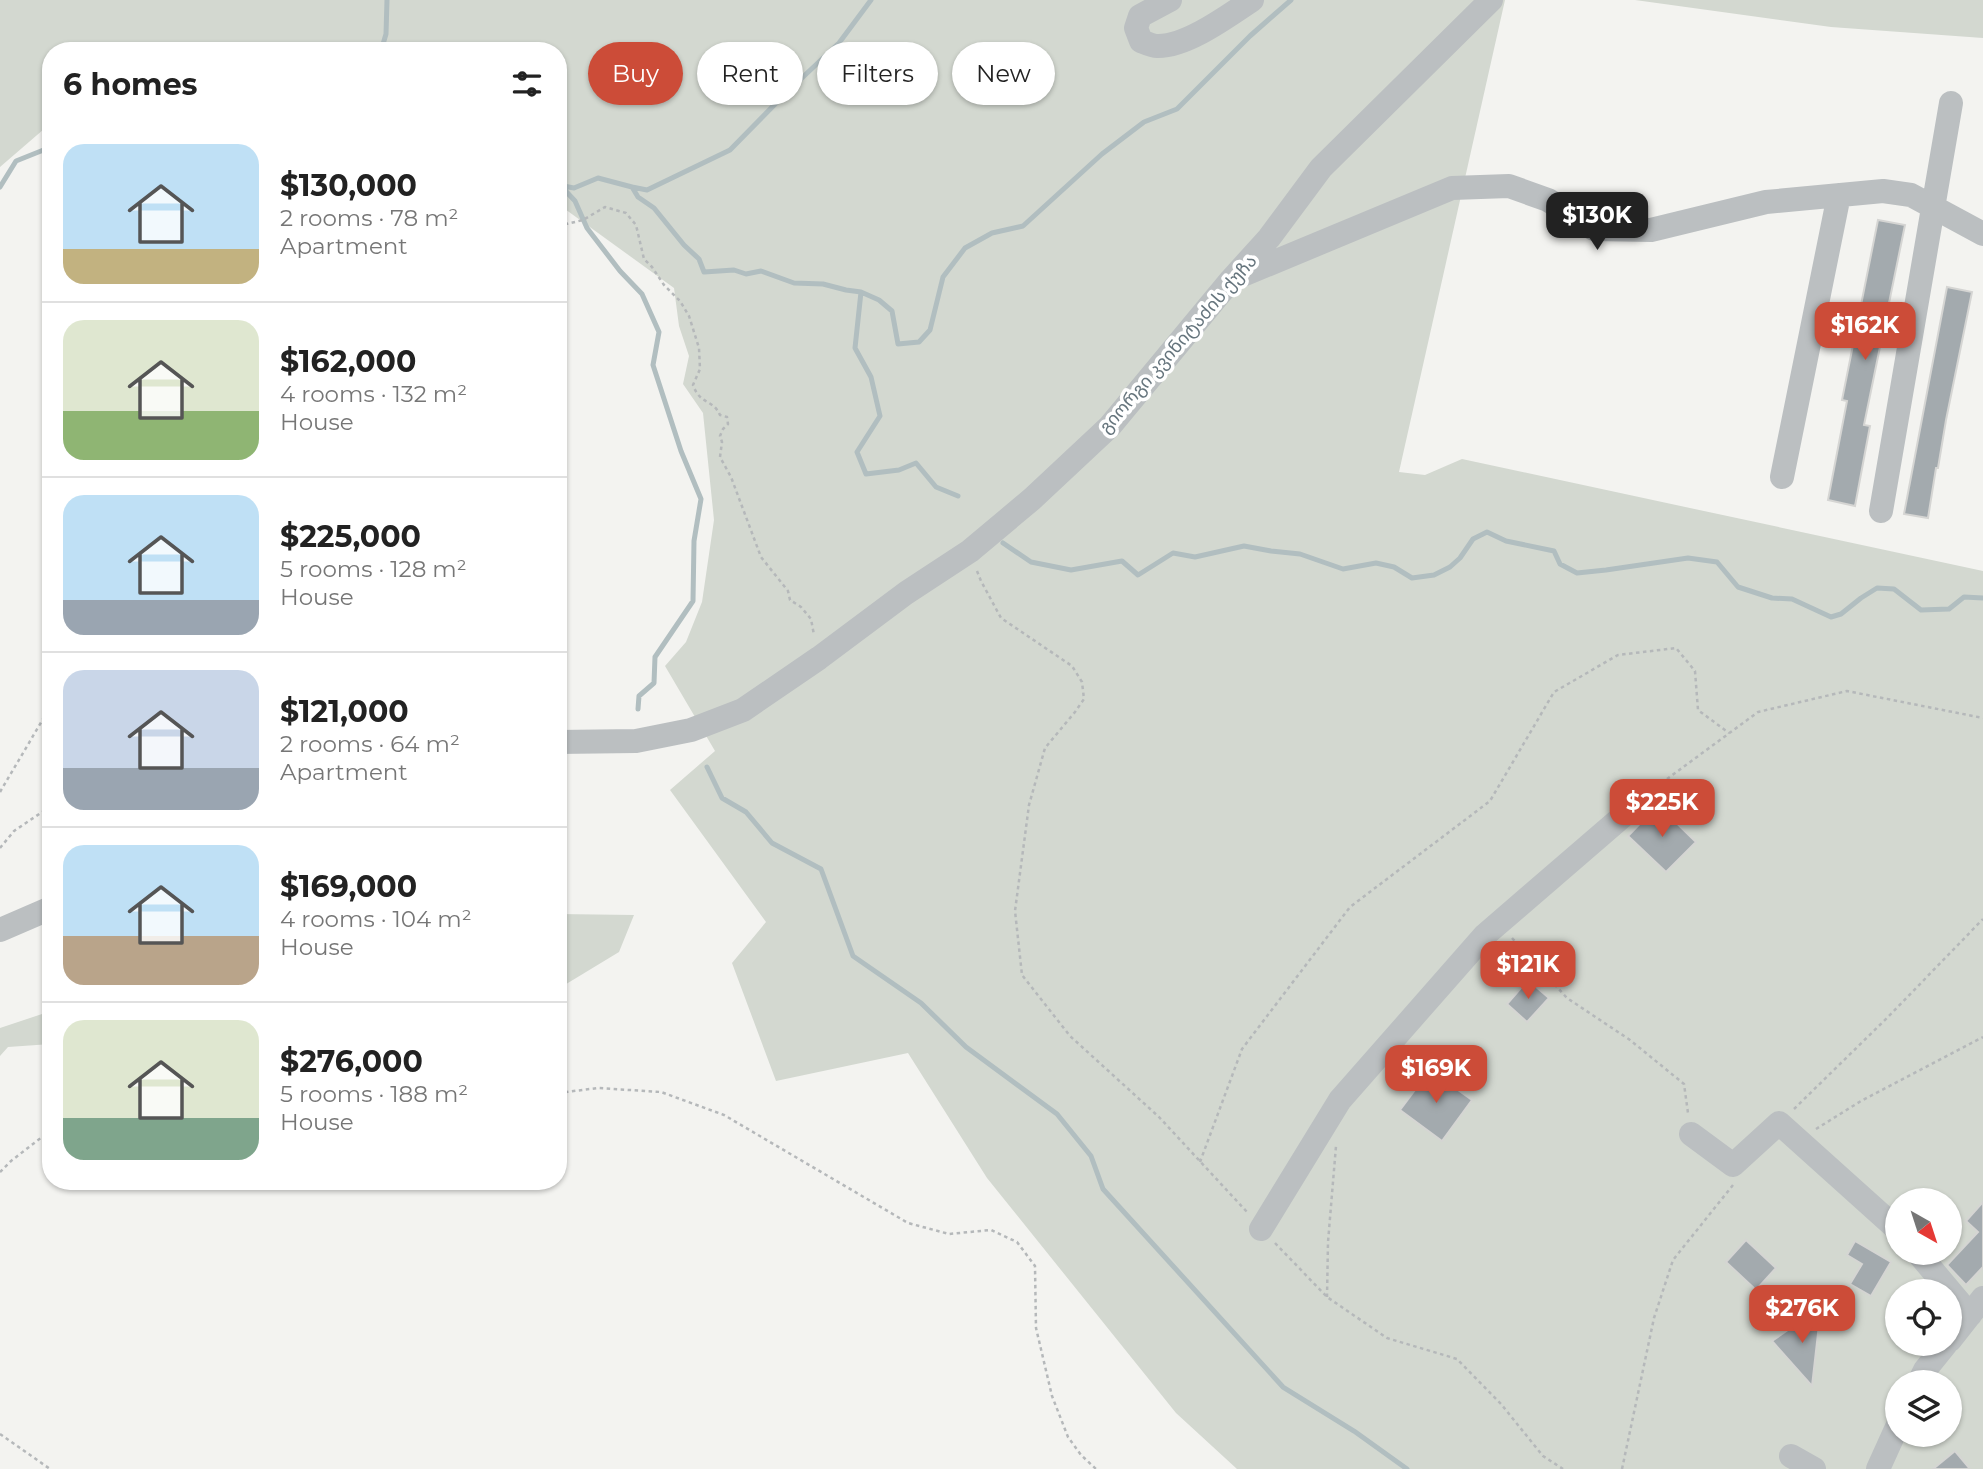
<!DOCTYPE html>
<meta charset="utf-8">
<style>
:root{--surface:#fff;--page:#f6f6f6;--text:#222;--muted:#767676;--line:#e0e0e0;--accent:#cc4c38}
body{margin:0;font-family:Montserrat,"Noto Sans Georgian",sans-serif;background:var(--page);color:var(--text);height:100vh;display:flex;flex-direction:column;font-size:26px;white-space:nowrap}
*{box-sizing:border-box;margin:0}
p{font-size:23px;color:var(--muted)}
.icon{flex:none;width:38px;height:38px;fill:none;stroke:currentColor;stroke-width:2;stroke-linecap:round;stroke-linejoin:round}
.map{position:relative;flex:1;overflow:hidden}
.panel{position:absolute;left:42px;top:42px;width:525px;height:1148px;display:flex;flex-direction:column;background:var(--surface);border-radius:28px;box-shadow:0 2px 5px #0004}
.panel>*{flex:none}
.hud{position:absolute;left:588px;top:42px;width:665px;height:63px;display:flex;gap:14px}
.needle{width:46px;rotate:141deg}
.fabs{position:absolute;left:1885px;top:1188px;display:grid;gap:14px}
.fabs a{display:grid;place-items:center;width:77px;height:77px;border-radius:50%;background:var(--surface);box-shadow:0 2px 5px #0004;font-size:35px}
.price{position:absolute;translate:-50% -60px;padding:0 16px;border-radius:14px;background:var(--accent);color:#fff;font-size:23px;line-height:46px;filter:drop-shadow(0 2px 4px #0008)}
.price::after{content:'';position:absolute;left:50%;top:42px;width:21px;height:16px;margin-left:-10px;background:inherit;clip-path:polygon(0 0,100% 0,50% 100%)}
.price.selected{background:#222;color:#fff}
ul{padding:0;list-style:none}
li{display:flex;align-items:center;gap:21px;height:175px;padding:0 21px}
li+li{border-top:2px solid var(--line)}
li span{display:grid;place-items:center;flex:none;width:196px;height:140px;border-radius:21px;color:#555}
li>.icon{margin-inline-start:auto}
span .icon{width:84px;height:84px;fill:#fffc;stroke-width:1}
li b{font-size:30px}
h2{display:flex;justify-content:space-between;align-items:center;height:84px;padding:0 21px;font-size:30px}
.tag{padding:0 24px;border-radius:32px;background:var(--surface);box-shadow:0 2px 5px #0004;font-size:24px;line-height:63px}
.tag.selected{background:var(--accent);color:#fff}
.map>svg:first-child{display:block}
</style>
<div class="map">
<svg width="1983" height="1469" viewBox="0 0 1983 1469">
<rect width="100%" height="100%" fill="#f3f3f0"/>
<path fill="#d3d8d0" fill-rule="evenodd" d="M0,0h1505l-106,472 26,3 37,-16 521,112v898h-746l-61,-56 -189,-235 -79,-125 -132,28 -44,-118 34,-41 -96,-132 45,-39 -50,-85 21,-24 16,-40 12,-82 -11,-107 -20,-29 6,-28 -10,-30 -5,-38 -116,-84v-153h-507v72l-51,44zM1897,1200h53v53h-53zM1897,1292h53v52h-53zM1897,1382h53v53h-53z
M1635,0h348v38l-152,-11z
M558,914l76,1 -15,37 -61,37z
M51,1011v33l-43,3 -8,9v-28z"/>
<g fill="none" stroke-linecap="round" stroke-linejoin="round">
<path stroke="#b1bec0" stroke-width="5" d="M172,51c15,-10 38,-5 55,0
M381,51l5,-17 1,-34
M558,185l16,3 24,-10 34,9 6,10 16,11 30,37 15,14 5,13 30,-2 12,4 15,-3 33,12 29,1 23,6 15,2 18,8 13,11 6,33 21,-2 11,-12 13,-53 22,-29 27,-15 31,-7 79,-72 42,-32 33,-13 73,-73 41,-36
M561,186l14,15 12,27 33,43 22,23 17,38 -6,33 28,86 20,48 -7,42 -1,60 -38,56 -1,26 -15,13 -1,13
M0,187l16,-26 35,-14
M632,187l15,3 83,-40 56,-57 53,-50 32,-43
M861,292l-6,56 16,29 9,39 -23,36 9,22 33,-4 17,-7 20,24 22,9
M1003,543l28,19 40,8 51,-9 16,14 35,-22 22,4 49,-11 27,5 29,3 43,15 33,-6 18,4 18,11 22,-3 16,-8 10,-9 13,-19 14,-7 19,9 48,10 6,13 17,9 29,-3 82,-12 29,4 21,25 34,11 20,1 39,18 10,-3 20,-16 16,-10 17,1 27,21 28,-1 15,-12 19,1
M707,767l15,31 24,14 26,31 49,26 32,87 68,47 45,44 91,67 34,42 12,33 180,198 71,44 53,38"/>
</g>
<path fill="#a3aaae" stroke="#d5d5d3" stroke-width="2" d="M1878,220l27,5 -41,200 6,1 -15,80 -27,-6 19,-99 -5,-1z
M1947,287l25,5 -26,128 -8,48h-2l-8,50 -24,-4z
M1658,805l38,37 -30,30 -38,-36z
M1528,980l21,18 -22,24 -20,-18z
M1430,1070l42,30 -30,41 -42,-31z
M1983,1202v65l-17,18 -19,-20 31,-33 -12,-11z
M1746,1240l30,28 -20,22 -30,-28z
M1855,1241l36,21 -20,34 -21,-12 12,-20 -15,-9z
M1821,1307l-9,79 -40,-45z
M1955,1451l15,18h-37z"/>
<g fill="none" stroke-linecap="round" stroke-linejoin="round">
<path stroke="#b5b8ba" stroke-width="2.5" stroke-dasharray="3.5 3.5" stroke-linecap="butt" d="M558,226l25,-6 22,-13 21,6 10,12 8,34 8,8 12,18 16,16 9,15 10,32 1,21 -7,16c7,20 20,14 27,30l7,2 1,7 -5,5 -3,7 2,6 -2,15 11,20 30,80 27,34 2,9 11,7 10,12 3,16
M977,571l4,10 20,37 71,48 10,16 2,17 -9,13 -30,36 -16,57 -14,106 7,64 48,61 89,81 88,95
M1667,779l91,-67 89,-21 136,27
M0,792l46,-78 5,-14
M0,848l14,-17 37,-25
M1512,938l55,60 63,42 54,44 4,29
M558,1093l40,-5 63,4 63,23 184,108 41,11 42,-4 26,12 18,24 1,62 16,68 16,41 13,18 15,14
M1794,1109l94,-92 95,-98
M1816,1129l45,-28 122,-64
M1200,1162l42,-113 108,-142 140,-106 64,-109 64,-37 58,-7 19,23 3,39 31,23
M0,1172l11,-11 40,-31
M1275,1243l52,54 60,41 70,21 44,45 42,52 20,13
M1327,1297l1,-55 8,-96
M0,1434l50,35
M1622,1469l32,-151 19,-58 60,-75"/>
<path stroke="#bbbfc1" stroke-width="24" d="M1170,0l-30,16 -4,12 5,13c5,2 11,5 16,5 29,1 71,-30 95,-46
M1238,277l214,-89 57,-2 39,14 46,29 57,1 115,-28 117,-11 28,4 72,39
M1782,477l57,-282
M1881,511l70,-408
M558,742l78,-1 55,-11 52,-20 76,-52 87,-65 64,-42 62,-52 78,-73 121,-146 38,-42 52,-70 170,-168
M0,930l51,-22
M1691,1134l42,31 46,-42 118,106
M1261,1229l79,-129 145,-165 167,-144
M1918,1253l52,62
M1950,1340l33,-42
M1919,1382l6,-12 21,-26
M1791,1456l23,13
M1878,1469l19,-42"/>
</g>
<g text-anchor="middle" dominant-baseline="central" stroke-width="7" stroke-linejoin="round" paint-order="stroke">
<g font-size="18" fill="#66757d" stroke="#fff">
<text transform="translate(1178 344) rotate(-49)">გიორგი კვინიტაძის ქუჩა</text>
</g>
</g>
</svg>
<div class="fabs">
<a><svg class="needle" viewBox="-14 -14 28 28"><path d="M0-13l5 13h-10z" fill="#e53935"/><path d="M0 13l5-13h-10z" fill="#767676"/></svg></a>
<a><svg class="icon" aria-label="locate" viewBox="0 0 24 24"><circle cx="12" cy="12" r="6"/><path d="M12 2v4M12 18v4M2 12h4M18 12h4"/></svg></a>
<a><svg class="icon" aria-label="layers" viewBox="0 0 24 24"><path d="M12 4l9 5-9 5-9-5zM3 14l9 5 9-5"/></svg></a>
</div>
<b class="price selected" style="left:1597px;top:252px">$130K</b>
<b class="price" style="left:1865px;top:362px">$162K</b>
<b class="price" style="left:1662px;top:839px">$225K</b>
<b class="price" style="left:1528px;top:1001px">$121K</b>
<b class="price" style="left:1436px;top:1105px">$169K</b>
<b class="price" style="left:1802px;top:1345px">$276K</b>
<div class="hud">
<a class="tag selected">Buy</a>
<a class="tag">Rent</a>
<a class="tag">Filters</a>
<a class="tag">New</a>
</div>
<section class="panel">
<h2>6 homes<svg class="icon" aria-label="filters" viewBox="0 0 24 24"><path d="M4 7h16M4 17h16"/><circle cx="9" cy="7" r="2"/><circle cx="15" cy="17" r="2"/></svg></h2>
<ul>
<li><span style="background:linear-gradient(#bfe0f5 75%,#c2b280 0)"><svg class="icon" aria-label="home" viewBox="0 0 24 24"><path d="M3 11l9-7 9 7M6 9v11h12V9"/></svg></span><div><b>$130,000</b><p>2 rooms · 78 m²</p><p>Apartment</p></div></li>
<li><span style="background:linear-gradient(#dfe7d0 65%,#8fb573 0)"><svg class="icon" aria-label="home" viewBox="0 0 24 24"><path d="M3 11l9-7 9 7M6 9v11h12V9"/></svg></span><div><b>$162,000</b><p>4 rooms · 132 m²</p><p>House</p></div></li>
<li><span style="background:linear-gradient(#bfe0f5 75%,#9aa5b1 0)"><svg class="icon" aria-label="home" viewBox="0 0 24 24"><path d="M3 11l9-7 9 7M6 9v11h12V9"/></svg></span><div><b>$225,000</b><p>5 rooms · 128 m²</p><p>House</p></div></li>
<li><span style="background:linear-gradient(#c9d6e8 70%,#9aa5b1 0)"><svg class="icon" aria-label="home" viewBox="0 0 24 24"><path d="M3 11l9-7 9 7M6 9v11h12V9"/></svg></span><div><b>$121,000</b><p>2 rooms · 64 m²</p><p>Apartment</p></div></li>
<li><span style="background:linear-gradient(#bfe0f5 65%,#b9a48a 0)"><svg class="icon" aria-label="home" viewBox="0 0 24 24"><path d="M3 11l9-7 9 7M6 9v11h12V9"/></svg></span><div><b>$169,000</b><p>4 rooms · 104 m²</p><p>House</p></div></li>
<li><span style="background:linear-gradient(#dfe7d0 70%,#7fa58c 0)"><svg class="icon" aria-label="home" viewBox="0 0 24 24"><path d="M3 11l9-7 9 7M6 9v11h12V9"/></svg></span><div><b>$276,000</b><p>5 rooms · 188 m²</p><p>House</p></div></li>
</ul>
</section>
</div>
